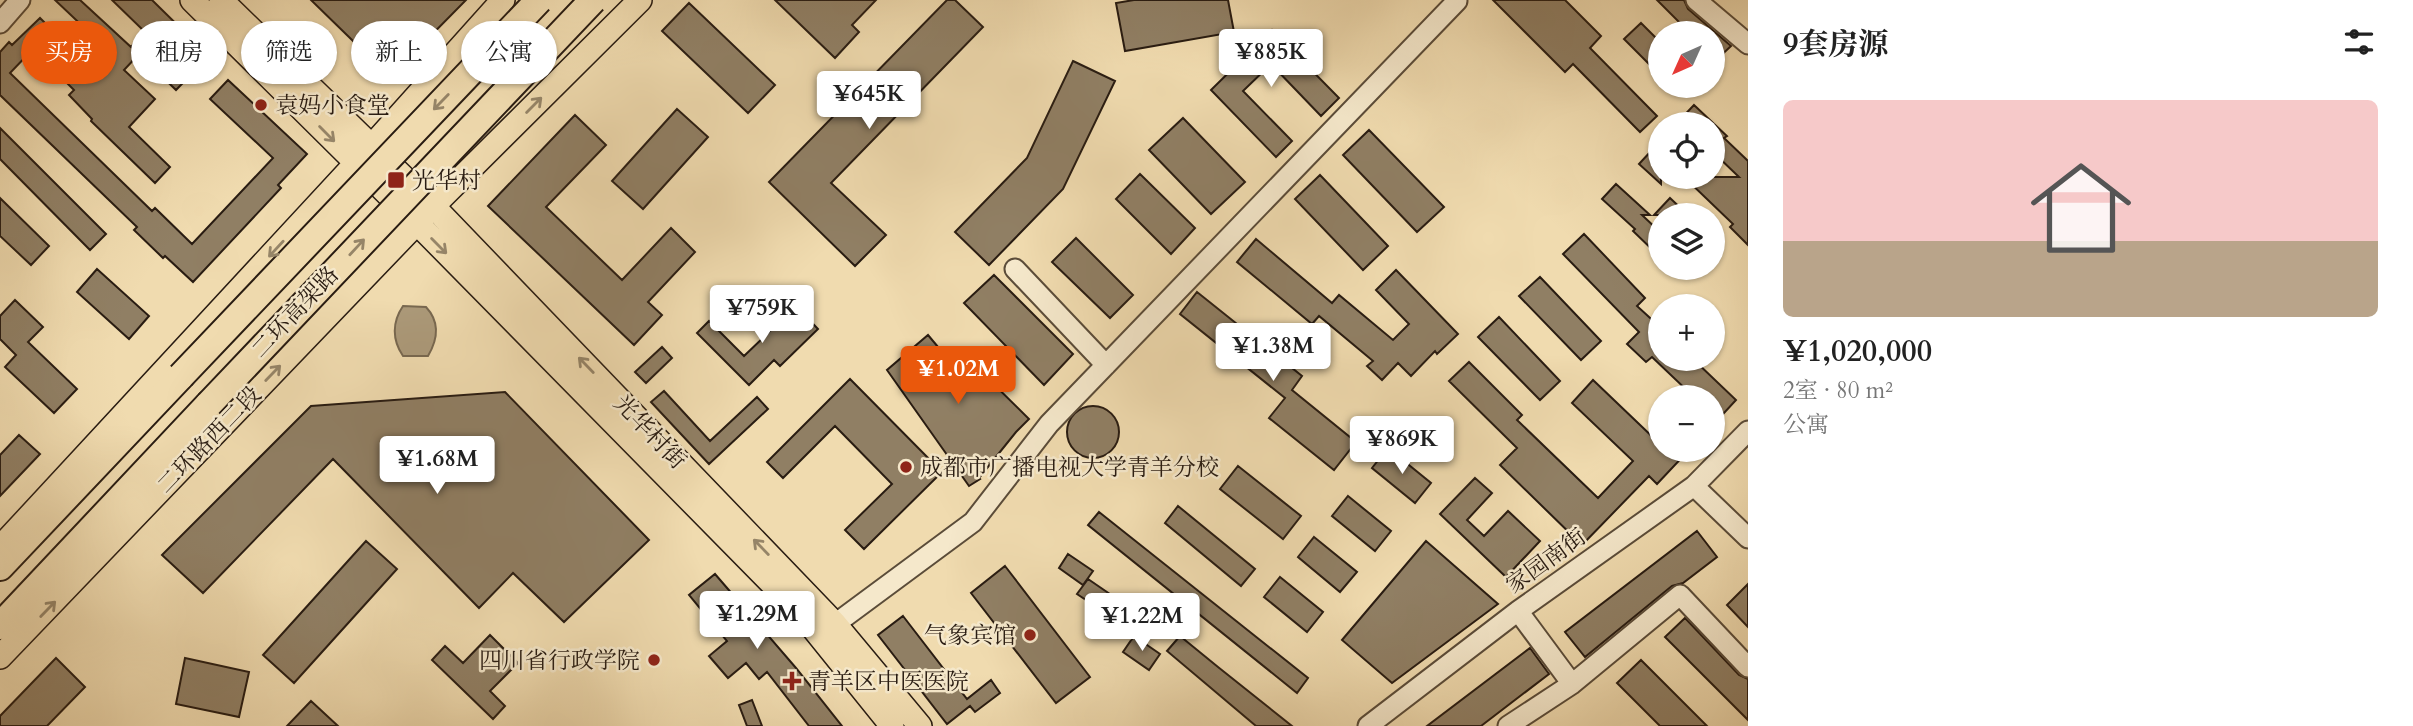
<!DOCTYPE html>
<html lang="zh">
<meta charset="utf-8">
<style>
:root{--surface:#fff;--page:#f2f2f2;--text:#222;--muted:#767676;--accent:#ea580c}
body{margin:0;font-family:Cardo,"Noto Serif SC",serif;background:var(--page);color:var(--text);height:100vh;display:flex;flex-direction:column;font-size:26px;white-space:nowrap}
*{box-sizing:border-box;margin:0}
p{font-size:23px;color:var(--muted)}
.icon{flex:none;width:38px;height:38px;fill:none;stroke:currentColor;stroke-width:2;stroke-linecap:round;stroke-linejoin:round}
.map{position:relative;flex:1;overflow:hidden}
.side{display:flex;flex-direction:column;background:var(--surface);width:665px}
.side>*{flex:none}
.hud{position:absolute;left:21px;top:21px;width:665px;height:63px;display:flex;gap:14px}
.needle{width:46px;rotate:225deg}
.tools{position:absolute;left:1648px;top:21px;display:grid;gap:14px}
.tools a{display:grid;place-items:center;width:77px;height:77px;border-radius:50%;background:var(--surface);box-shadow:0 2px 5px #0004;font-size:35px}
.price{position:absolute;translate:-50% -60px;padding:0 16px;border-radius:7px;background:#fff;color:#222;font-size:23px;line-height:46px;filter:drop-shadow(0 2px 4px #0008)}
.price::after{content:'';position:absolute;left:50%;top:42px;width:21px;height:16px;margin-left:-10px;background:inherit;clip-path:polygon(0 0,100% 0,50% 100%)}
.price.selected{background:var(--accent);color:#fff}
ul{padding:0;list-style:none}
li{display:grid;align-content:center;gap:14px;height:371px;padding:0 35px}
li span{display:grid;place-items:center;height:217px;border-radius:10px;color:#555}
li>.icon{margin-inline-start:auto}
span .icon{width:126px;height:126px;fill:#fffc;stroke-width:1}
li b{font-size:30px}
h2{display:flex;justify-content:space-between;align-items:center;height:84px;padding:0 35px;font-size:30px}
.pill{padding:0 24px;border-radius:32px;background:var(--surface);box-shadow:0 2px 5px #0004;font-size:24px;line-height:63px}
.pill.selected{background:var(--accent);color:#fff}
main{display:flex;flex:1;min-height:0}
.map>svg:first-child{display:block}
</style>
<main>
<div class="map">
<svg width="1748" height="726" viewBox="0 0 1748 726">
<rect width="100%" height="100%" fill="#f0dbaf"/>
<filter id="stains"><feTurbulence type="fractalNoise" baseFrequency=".00286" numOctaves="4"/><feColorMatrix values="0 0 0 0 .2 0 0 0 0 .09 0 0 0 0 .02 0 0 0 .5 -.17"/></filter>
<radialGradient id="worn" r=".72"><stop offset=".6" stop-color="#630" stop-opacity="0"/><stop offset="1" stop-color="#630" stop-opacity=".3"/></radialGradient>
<path fill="#ac9a7a" stroke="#786850" stroke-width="2" d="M403,306l23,1c14,15 12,32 2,49h-25c-11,-16 -11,-34 0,-50z"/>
<path fill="#907f64" stroke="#291c12" stroke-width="2" d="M55,0h25l51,47 14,-15 -33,-32h40l57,56 -33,34 -37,-36 -15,16 31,29 -26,28 41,40 -15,16 -64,-62 1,-2 -23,-24 5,-5 -41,-41 -23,24 142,138 3,-3 37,36 81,-86 -63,-59 18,-19 79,74 -29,31 3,3 -88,94 -28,-26 -2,2 -29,-28 3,-3 -137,-132v-43l9,-10 3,3 28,-27 52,52 18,-18z
M311,0h155l-76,77z
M775,0h101l-24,25 7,7 -24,26z
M947,0h8l28,27 -152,156 55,52 -31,31 -86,-84z
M1134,0h94l6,32 -109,19 -9,-48z
M1493,0h72l36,36 -11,12 67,68 -17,16 -67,-68 -8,8z
M1657,0h27l4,9 43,37 -18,17v-30h-23z
M689,3l86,82 -27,28 -86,-82z
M1641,23l20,20v33l-37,-37z
M1272,30l67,68 -18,18 -50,-52 -28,27 49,50 -16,16 -65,-67z
M1073,61l42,20 -52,108 -74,76 -34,-33 72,-74z
M1694,105l33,31 -3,2 24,23v84l-18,-18 3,-3 -49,-47h55l-26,-25v-28h-37z
M677,109l31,28 -65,72 -31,-28z
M575,115l31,30 -60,62 76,73 49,-52 24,24 -47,50 14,13 -28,30 -146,-139z
M1183,118l62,64 -34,32 -62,-64z
M0,128l106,106 -16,16 -90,-91z
M1369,130l75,77 -27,25 -74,-77z
M1653,149l8,7v28l-22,-20z
M1140,174l55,54 -24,26 -55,-55z
M1320,175l68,71 -25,24 -68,-71z
M1616,184l34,31h-8l19,18v25l-28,-27 2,-2 -33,-30z
M0,198l49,48 -18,19 -31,-29z
M1670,198l18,17h-34z
M1584,234l61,64 -8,8 24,22v31h32l43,41 -23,25v-28h-19l-42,-40 -6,5 -19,-18 12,-12 -76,-78z
M1076,238l57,57 -23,23 -58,-56z
M1256,239l76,64 7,-8 54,45 16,-16 -33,-34 20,-20 62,64 -21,20 -2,-3 -24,25 -13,-13 -16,17 -15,-14 6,-5 -54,-45 -7,8 -75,-62z
M97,269l52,47 -20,23 -52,-47z
M994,275l79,79 -29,31 -80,-82z
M1540,277l61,64 -20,19 -62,-64z
M1197,292l105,84 -10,14 64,52 -22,28 -65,-52 16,-20 -105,-84z
M15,300l28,27 -15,15 49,47 -23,24 -49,-46 11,-12 -16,-16v-23z
M796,306l22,23 -38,37 -6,-6 -25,25 -52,-52 12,-12 35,35z
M1499,317l61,64 -20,19 -62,-63z
M928,335l20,24 10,-10 71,70 -13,13 -37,46 1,1 -11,7 -82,-116z
M662,347l10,11 -26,25 -11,-11z
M1469,362l53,53 -5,5 81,78 35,-37 -61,-58 21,-23 68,65v5h28l-32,34 -8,-8 -67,69 -82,-80 17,-17 -68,-67z
M850,379l92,93 -78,77 -19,-19 47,-46 -57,-58 -52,52 -16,-16z
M664,391l46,50 47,-44 11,12 -59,55 -58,-62z
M505,392l144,148 -85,82 -51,-49 -34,35 -146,-149 -130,134 -41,-38 149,-149z
M1067 432a26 26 0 1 1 52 0a26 26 0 1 1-52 0Z
M19,435l21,19 -40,42v-41z
M1388,448l43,35 -16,20 -43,-35z
M1238,466l63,50 -18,23 -63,-50z
M1475,478l17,15 -25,27 17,16 24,-25 32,30 -34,36 -66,-63z
M1348,496l43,35 -16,20 -43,-35z
M1178,506l77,63 -14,17 -76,-63z
M1099,512l209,166 -11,15 -209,-168z
M1697,531l20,26 -34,26 -11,3 -87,71 -20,-25z
M1314,537l43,35 -17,20 -42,-35z
M366,541l31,28 -103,114 -31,-28z
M1426,541l72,63 -106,79 -50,-43z
M1068,554l25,17 -10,14 -24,-17z
M1005,566l85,111 -34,26 -85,-110z
M715,574l81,94 46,58h-33l-42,-54 -8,7 -13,-16 -18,15 -19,-22 18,-15 -38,-46z
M1280,577l43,35 -16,20 -43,-35z
M1088,579l32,22 -5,7 26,18 -9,13 -25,-18 3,-5 -33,-22z
M1748,584v43l-21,-22z
M903,616l64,83 24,-19 9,13 -25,19 -5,-6 -23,18 -69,-89z
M1685,618l54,57 9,4v41l-83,-83z
M490,635l28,28 -28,28 15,15 -12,13 -61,-59 13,-14 18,17z
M1134,636l26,18 -11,16 -26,-18z
M1180,636l38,31 74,59h-36l-89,-75z
M1530,648l19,26 -68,52h-54z
M56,658l29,29 -38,39h-47v-10z
M185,658l64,14 -10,45 -63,-13z
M1641,660l66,66h-47l-43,-43z
M752,700l10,26h-15l-8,-21z
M311,701l27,25h-51z"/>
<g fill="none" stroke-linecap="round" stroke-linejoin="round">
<g stroke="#5b4c39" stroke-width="23">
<path id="minor" d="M1696,0l52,44
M0,23l20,-23
M1015,269l91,96
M1694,486l54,52
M1518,611l54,73 108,-89 68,72
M823,633l150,-111 76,-98 408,-423
M1368,726l150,-115 176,-125 54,-55
M1508,726l64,-42"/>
</g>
<g stroke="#291c12" stroke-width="26">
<path id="major" d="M192,0l225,223 384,390 91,113
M221,0l212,206 402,418 85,102
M0,548l372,-402 131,-146
M0,657l433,-451 207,-206"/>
</g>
<g stroke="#291c12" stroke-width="30">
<path id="highway" d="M0,567l181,-191
M0,626l209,-222"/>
</g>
<use href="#minor" stroke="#f5e8cb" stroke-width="19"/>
<use href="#major" stroke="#f0dbaf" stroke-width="23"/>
<use href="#highway" stroke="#f0dbaf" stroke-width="26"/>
<g stroke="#291c12" stroke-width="30" stroke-linecap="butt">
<path id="highway-bridge" d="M181,376l358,-376
M209,404l384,-404"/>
</g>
<use href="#highway-bridge" stroke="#f0dbaf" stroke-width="26"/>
</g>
<defs><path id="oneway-shaft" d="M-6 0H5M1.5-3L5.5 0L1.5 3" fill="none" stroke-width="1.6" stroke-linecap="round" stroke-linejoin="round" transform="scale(1.75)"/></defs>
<g stroke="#968568">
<use href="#oneway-shaft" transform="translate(441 102) rotate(134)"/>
<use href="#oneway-shaft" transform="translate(534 105) rotate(-45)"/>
<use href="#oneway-shaft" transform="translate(327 134) rotate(45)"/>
<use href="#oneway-shaft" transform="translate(439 246) rotate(45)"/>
<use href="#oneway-shaft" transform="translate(357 247) rotate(-47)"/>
<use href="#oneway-shaft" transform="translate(276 249) rotate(133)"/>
<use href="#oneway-shaft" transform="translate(586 365) rotate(-134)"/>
<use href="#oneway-shaft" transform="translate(273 373) rotate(-46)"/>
<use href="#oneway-shaft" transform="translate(761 547) rotate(-134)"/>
<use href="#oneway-shaft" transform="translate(48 609) rotate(-46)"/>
</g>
<g fill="#8f2418" stroke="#f5e8cb" stroke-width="2.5">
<circle cx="261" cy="105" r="7"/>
<rect x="387" y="171" width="18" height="18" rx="3.5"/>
<circle cx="906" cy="467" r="7"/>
<circle cx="1030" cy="635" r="7"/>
<circle cx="654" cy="660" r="7"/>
<path d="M788.5 670.5h7v7h7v7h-7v7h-7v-7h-7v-7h7z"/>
</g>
<g text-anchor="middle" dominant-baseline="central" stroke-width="5" stroke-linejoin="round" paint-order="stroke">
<g font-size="23" fill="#291c12" stroke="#f5e8cb" text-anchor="start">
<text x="275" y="105">袁妈小食堂</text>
<text x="412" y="180">光华村</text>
<text x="920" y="467">成都市广播电视大学青羊分校</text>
<text x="1016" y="635" text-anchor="end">气象宾馆</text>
<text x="640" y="660" text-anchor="end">四川省行政学院</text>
<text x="808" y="681">青羊区中医医院</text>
</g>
<g font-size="23" fill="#291c12" stroke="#f5e8cb">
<text transform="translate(295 312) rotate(-47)">二环高架路</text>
<text transform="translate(650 432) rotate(46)">光华村街</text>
<text transform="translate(209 440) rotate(-46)">二环路西二段</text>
<text transform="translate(1546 561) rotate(-36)">家园南街</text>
</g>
</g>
<rect width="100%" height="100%" filter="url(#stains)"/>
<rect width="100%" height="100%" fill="url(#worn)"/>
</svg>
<div class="tools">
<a><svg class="needle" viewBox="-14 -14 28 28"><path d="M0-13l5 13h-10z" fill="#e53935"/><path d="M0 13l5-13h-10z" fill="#767676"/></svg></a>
<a><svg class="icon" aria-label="locate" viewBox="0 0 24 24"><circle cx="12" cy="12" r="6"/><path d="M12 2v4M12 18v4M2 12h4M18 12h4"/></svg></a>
<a><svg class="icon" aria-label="layers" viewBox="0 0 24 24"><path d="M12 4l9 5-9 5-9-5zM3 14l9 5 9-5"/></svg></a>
<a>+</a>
<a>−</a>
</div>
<b class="price" style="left:1271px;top:89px">¥885K</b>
<b class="price" style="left:869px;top:131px">¥645K</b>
<b class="price" style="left:762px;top:345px">¥759K</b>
<b class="price" style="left:1273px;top:383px">¥1.38M</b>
<b class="price selected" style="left:958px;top:406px">¥1.02M</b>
<b class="price" style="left:1402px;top:476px">¥869K</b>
<b class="price" style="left:437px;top:496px">¥1.68M</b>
<b class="price" style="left:757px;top:651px">¥1.29M</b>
<b class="price" style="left:1142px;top:653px">¥1.22M</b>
<div class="hud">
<a class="pill selected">买房</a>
<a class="pill">租房</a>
<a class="pill">筛选</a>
<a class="pill">新上</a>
<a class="pill">公寓</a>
</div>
</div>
<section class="side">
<h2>9套房源<svg class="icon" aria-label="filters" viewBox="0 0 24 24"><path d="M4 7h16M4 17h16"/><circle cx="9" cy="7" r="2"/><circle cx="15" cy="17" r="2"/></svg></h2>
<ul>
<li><span style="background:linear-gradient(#f6c9c9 65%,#b9a48a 0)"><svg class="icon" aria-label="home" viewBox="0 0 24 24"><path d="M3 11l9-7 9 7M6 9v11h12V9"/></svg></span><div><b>¥1,020,000</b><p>2室 · 80 m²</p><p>公寓</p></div></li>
</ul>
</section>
</main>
